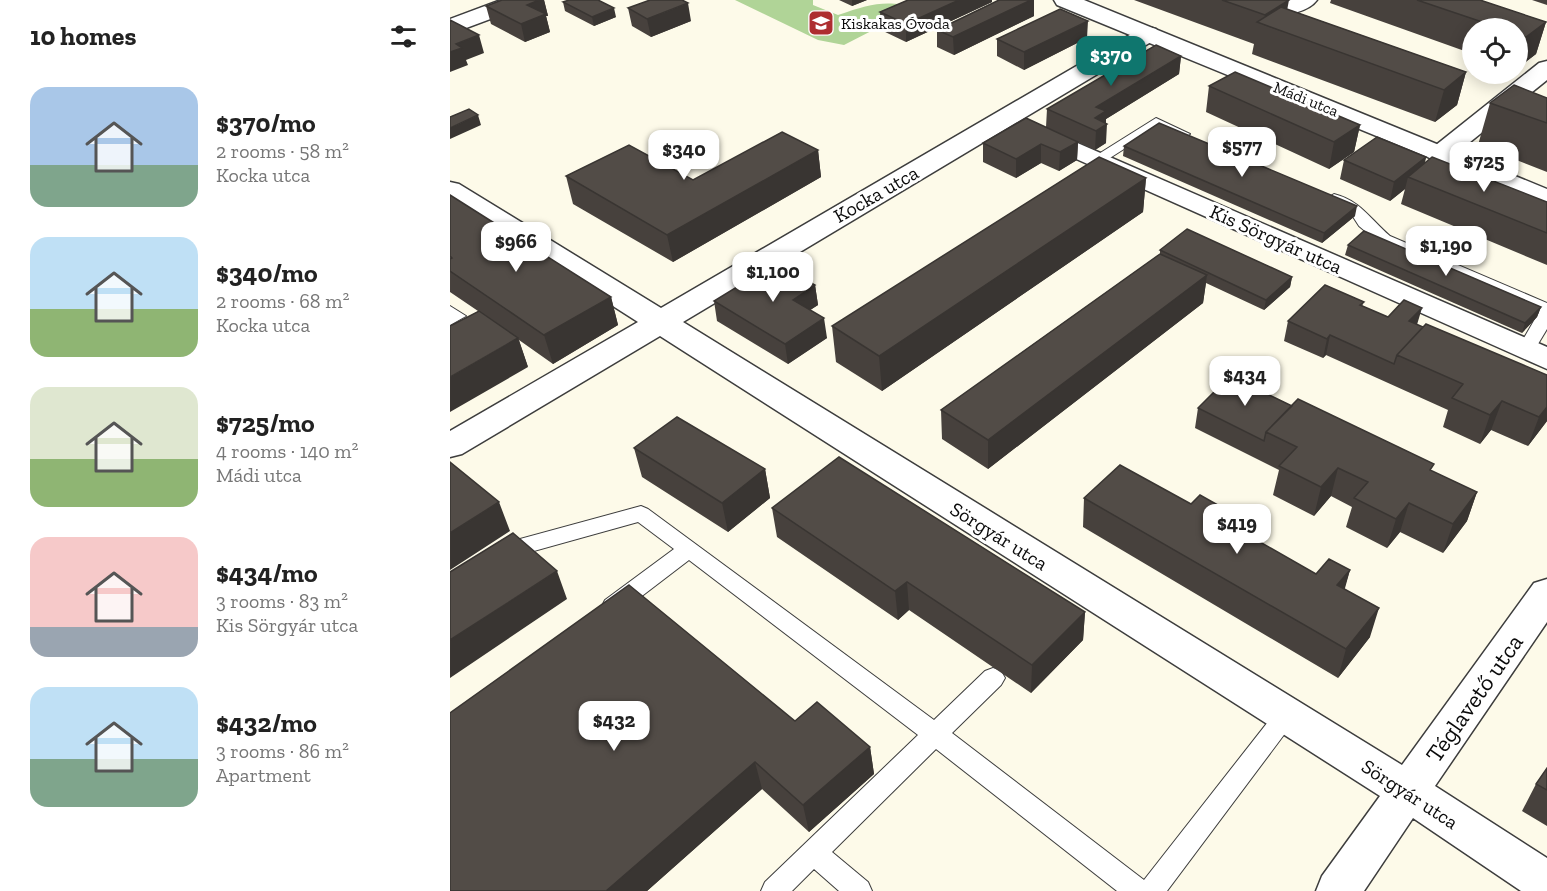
<!DOCTYPE html>
<meta charset="utf-8">
<style>
:root{--surface:#fff;--page:#f6f6f6;--text:#222;--muted:#767676;--accent:#0f766e}
body{margin:0;font-family:"Zilla Slab",serif;background:var(--page);color:var(--text);height:100vh;display:flex;flex-direction:column;font-size:22px;white-space:nowrap}
*{box-sizing:border-box;margin:0}
p{font-size:20px;color:var(--muted)}
.icon{flex:none;width:33px;height:33px;fill:none;stroke:currentColor;stroke-width:2;stroke-linecap:round;stroke-linejoin:round}
.map{position:relative;flex:1;overflow:hidden}
.sheet{display:flex;flex-direction:column;background:var(--surface);width:450px}
.sheet>*{flex:none}
.controls{position:absolute;left:1012px;top:18px;display:grid;gap:12px}
.controls a{display:grid;place-items:center;width:66px;height:66px;border-radius:50%;background:var(--surface);box-shadow:0 3px 15px #0003;font-size:30px}
.price{position:absolute;translate:-50% -51px;padding:0 14px;border-radius:12px;background:#fff;color:#222;font-size:20px;line-height:39px;filter:drop-shadow(0 2px 3px #0008)}
.price::after{content:'';position:absolute;left:50%;top:36px;width:18px;height:14px;margin-left:-9px;background:inherit;clip-path:polygon(0 0,100% 0,50% 100%)}
.price.on{background:var(--accent);color:#fff}
ul{padding:0;list-style:none}
li{display:flex;align-items:center;gap:18px;height:150px;padding:0 30px}
li span{display:grid;place-items:center;flex:none;width:168px;height:120px;border-radius:18px;color:#555}
li>.icon{margin-inline-start:auto}
span .icon{width:72px;height:72px;fill:#fffc;stroke-width:1}
li b{font-size:26px}
h2{display:flex;justify-content:space-between;align-items:center;height:72px;padding:0 30px;font-size:26px}
main{display:flex;flex:1;min-height:0}
.map>svg:first-child{display:block}
</style>
<main>
<section class="sheet">
<h2>10 homes<svg class="icon" aria-label="filters" viewBox="0 0 24 24"><path d="M4 7h16M4 17h16"/><circle cx="9" cy="7" r="2"/><circle cx="15" cy="17" r="2"/></svg></h2>
<ul>
<li><span style="background:linear-gradient(#a9c7e8 65%,#7fa58c 0)"><svg class="icon" aria-label="home" viewBox="0 0 24 24"><path d="M3 11l9-7 9 7M6 9v11h12V9"/></svg></span><div><b>$370/mo</b><p>2 rooms · 58 m²</p><p>Kocka utca</p></div></li>
<li><span style="background:linear-gradient(#bfe0f5 60%,#8fb573 0)"><svg class="icon" aria-label="home" viewBox="0 0 24 24"><path d="M3 11l9-7 9 7M6 9v11h12V9"/></svg></span><div><b>$340/mo</b><p>2 rooms · 68 m²</p><p>Kocka utca</p></div></li>
<li><span style="background:linear-gradient(#dfe7d0 60%,#8fb573 0)"><svg class="icon" aria-label="home" viewBox="0 0 24 24"><path d="M3 11l9-7 9 7M6 9v11h12V9"/></svg></span><div><b>$725/mo</b><p>4 rooms · 140 m²</p><p>Mádi utca</p></div></li>
<li><span style="background:linear-gradient(#f6c9c9 75%,#9aa5b1 0)"><svg class="icon" aria-label="home" viewBox="0 0 24 24"><path d="M3 11l9-7 9 7M6 9v11h12V9"/></svg></span><div><b>$434/mo</b><p>3 rooms · 83 m²</p><p>Kis Sörgyár utca</p></div></li>
<li><span style="background:linear-gradient(#bfe0f5 60%,#7fa58c 0)"><svg class="icon" aria-label="home" viewBox="0 0 24 24"><path d="M3 11l9-7 9 7M6 9v11h12V9"/></svg></span><div><b>$432/mo</b><p>3 rooms · 86 m²</p><p>Apartment</p></div></li>
</ul>
</section>
<div class="map">
<svg width="1097" height="891" viewBox="0 0 1097 891">
<rect width="100%" height="100%" fill="#fdfae9"/>
<path fill="#b0d497" d="M285,0h78v5l25,10c33,-11 44,-15 80,-8l-74,38 -26,-5z"/>
<g fill="none" stroke-linecap="round" stroke-linejoin="round">
<g stroke="#3d3d3d" stroke-width="2">
<path id="service" d="M706,118l34,16 -7,4 -26,-10 -55,35h-10l-3,-3z
M884,194c27,7 35,24 56,42l157,67v26l-15,25h-12l-3,-4 22,-38 -161,-70 -19,-16 -9,-14 -24,-13z
M0,306l16,10 -16,9z
M191,506l7,3 286,211 51,-49 8,-3 8,3 4,7 -4,7 -49,48 192,147 134,-171 8,-3 8,3 4,7 -131,175h-50l-181,-142 -104,103 36,30 4,9h-33l-25,-22 -22,22h-31l4,-9 153,-147 -229,-175 -68,52 -8,3 -8,-3 -3,-6 3,-6 69,-51 -36,-27 -136,38 -7,-2 -4,-6 4,-6 7,-2z"/>
</g>
<g stroke="#3d3d3d" stroke-width="3">
<path id="minor" d="M51,0h30l-3,5 -78,29v-15z
M759,0l66,4 15,-4h27c-16,23 -93,21 -108,0z
M698,27l8,2 3,5 -3,5 -473,283 719,443 132,-182 13,-4v43l-112,164 112,72v33h-26l-108,-73 -49,73h-48l6,-15 58,-80 -720,-460 -198,118 -12,3v-26l188,-109 -188,-120v-20l9,2 202,124 479,-279z
M1097,61v19l-98,79 -9,3 -9,-3 -4,-5 4,-5 108,-86z
M586,125l511,222v22l-520,-232 -3,-5 3,-5z"/>
</g>
<g stroke="#3d3d3d" stroke-width="3">
<path id="tertiary" d="M604,0h30l463,189v17l-490,-201z"/>
</g>
<use href="#service" fill="#fff" fill-rule="evenodd"/>
<use href="#minor" fill="#fff" fill-rule="evenodd"/>
<use href="#tertiary" fill="#fff" fill-rule="evenodd"/>
</g>
<path fill="#47413d" d="M52,0h42l4,16h-2l4,16 -25,10 -34,-18 -5,-18z
M389,0h28l-15,6z
M458,0h84v2l-86,40 -25,-12 -1,-18z
M549,0h35v16l-80,39 -17,-8v-17z
M684,0h153v9l179,63 -9,33 -22,17 -183,-68 2,-10z
M881,0h149l66,22 -10,32 -18,14v-40h-45v26l-143,-51z
M1082,0h15v5z
M113,2l53,15 -22,9 -29,-15z
M178,8l63,13 -40,16 -19,-11z
M637,38l-63,32 -27,-14v-17z
M731,56l-2,18 -73,45v24l-11,7 -17,-8 -1,18 -18,11 -18,-8 -25,15 -33,-16v-19l63,-16 1,-18z
M759,86l151,39 -6,27 -25,17 -123,-57z
M1097,98v74l-69,-27 12,-42z
M674,146l231,70 -33,27 -199,-87z
M368,150l3,27 -148,85 -100,-58 -7,-28 127,4z
M976,157l-1,6 122,39v63l-146,-61 4,-15 -15,12 -50,-22 4,-19z
M696,178l-3,34 -261,179 -46,-29 -4,-36z
M0,195l161,102 7,28 -65,39 -34,-24 9,27 -50,-56 -28,-19z
M898,245l193,62 -4,10 -15,16 -177,-78z
M710,250l132,27 -2,10 -26,23 -58,-27 -3,20 -215,166 -46,-30 -1,-29 219,-156z
M365,285l3,20 -8,5 17,28 -39,26 -71,-43 -3,-20z
M914,302l-2,4 26,11 29,7 130,97 -19,25 -37,-16 -11,14 -37,-17 5,-17 -122,-55 -3,3 -39,-17 4,-20z
M842,406l185,86 -10,29 -24,32 -43,-21 -13,16 -41,-21 6,-20 -21,-11 -17,20 -41,-21 6,-25 -84,-42 3,-20z
M184,448l131,21 5,29 -42,34 -86,-55z
M634,498l154,32 78,44 34,-4 -6,19 26,48 -32,41 -255,-151z
M322,508l313,104 -2,28 -52,53 -122,-83 -11,10 -121,-83z
M345,721l75,26 4,27 -65,58 -47,-43 -115,102h-197z
M1097,768v58l-25,-15 14,-27z"/>
<path fill="#393532" d="M89,0h5l4,16h-2l4,16 -25,10 -4,-18 6,-19z
M402,0h15l-15,6z
M509,0h33v2l-86,40v-18z
M581,0h3v16l-80,39 -1,-18z
M839,0l-6,32 -19,-7 1,-10z
M238,3l3,18 -40,16 -4,-18z
M164,8l2,9 -22,9 -2,-9z
M638,21l-1,17 -63,32v-18z
M1096,22l-10,32 -18,14v-5l8,-26z
M29,35l5,18 -18,7 2,5 -18,7v-20l6,-8z
M731,56l-2,18 -73,45 -1,6 2,-1 -1,19 -11,7 1,-19 -2,-1 2,-23z
M1016,72l-9,33 -22,17 9,-32z
M28,115l3,10 -31,14v-11z
M910,125l-6,27 -25,17 5,-27z
M628,142l-1,18 -18,11 1,-19z
M591,144v19l-25,15v-19z
M368,150l3,27 -148,85 -6,-27z
M976,157l-5,19 -13,1 -3,12 -15,12 4,-19z
M696,178l-3,34 -261,179 -3,-35z
M907,206l-2,10 -33,27 2,-10z
M757,275l-4,28 -215,166v-29z
M842,277l-2,10 -26,23 2,-10z
M365,285l3,20 -23,15 -2,-20z
M161,297l7,28 -65,39 -9,-29z
M1091,307l-4,10 -15,16 3,-10z
M972,308l-6,20 -7,-7z
M374,318l3,20 -39,26 -3,-20z
M880,335l-4,20 -3,3 4,-19z
M68,338l10,29 -78,45v-35z
M1052,401l-11,29 -11,14 10,-29z
M1097,407v14l-19,25 11,-29z
M888,468l-7,28 -17,20 7,-29z
M315,469l5,29 -42,34 -6,-29z
M1027,492l-10,29 -24,32 10,-29z
M49,502l11,29 -60,39v-37z
M959,503l-9,29 -13,16 9,-29z
M791,518l-6,28 -3,-20z
M900,570l-8,29 -5,-14z
M107,571l10,28 -117,79v-38z
M457,582l2,28 -11,10 -3,-29z
M929,608l-9,29 -32,41 8,-29z
M635,612l-2,28 -52,53 1,-28z
M420,747l4,27 -65,58 -6,-27z
M305,762l7,27 -115,102h-41z"/>
<path fill="#524c47" stroke="#393532" stroke-width="1.5" d="M52,0h37l-12,5 19,9 -25,10 -35,-18z
M119,0h29l16,8 -22,9 -29,-15z
M200,0h32l6,3 -41,16 -19,-11z
M458,0h51l-53,24 -26,-12z
M549,0h32l-78,37 -16,-7z
M772,0h67l-24,15z
M967,0h63l66,22 -20,15 -8,-2v-7h-18z
M831,7l185,65 -22,18 -187,-68z
M610,9l28,12 -64,31 -27,-13z
M0,20l29,15 -23,9 6,4 -12,4z
M706,45l25,11 -85,51 10,4 -11,7 12,6 -11,7 -49,-22z
M785,72l125,53 -26,17 -125,-56z
M1064,85l33,13v25l-57,-20z
M19,109l9,6 -28,13v-11z
M576,118l52,24 -18,10 -19,-8 -25,15 -33,-16z
M709,123l198,83 -33,27 -200,-87z
M332,132l36,18 -151,85 -101,-59 63,-31 64,35z
M927,137l49,20 -32,25 -50,-22z
M649,157l47,21 -267,178 -47,-30z
M982,157l115,45v31l-139,-56z
M0,195l161,102 -67,38 -94,-64v-12l2,-1 -2,-2z
M737,229l105,48 -26,23 -106,-50z
M914,231l177,76 -16,16 -177,-78z
M710,254l47,21 -219,165 -47,-30z
M326,263l39,22 -22,15 31,18 -39,26 -71,-43z
M875,285l39,17 -4,3 28,12 16,-17 18,8 -13,13 14,6 -26,28 -3,9 -64,-29 -3,4 -39,-18z
M29,311l39,27 -68,39v-51z
M976,324l121,51v32l-8,10 -37,-16 -12,14 -38,-17 11,-14 -66,-29z
M780,376l62,30 -26,26 -2,9 -66,-33z
M848,399l136,65 -4,6 47,22 -24,32 -44,-21 -13,16 -42,-21 14,-16 -30,-14 -17,19 -42,-21 18,-19 -31,-15z
M227,417l88,52 -43,34 -88,-55z
M389,457l246,155 -53,53 -125,-83 -12,9 -123,-83z
M0,462l49,40 -49,31z
M670,465l71,39 9,-9 41,23 -9,8 84,48 13,-15 21,11 -13,15 42,23 -33,41 -262,-151z
M63,533l44,38 -107,69v-68z
M179,585l166,136 22,-19 53,45 -67,58 -48,-43 -149,129h-156v-178z
M1097,768v22l-11,-6z"/>
<defs>
<g id="school-square" transform="scale(1.35)"><rect x="-9" y="-9" width="18" height="18" rx="4" fill="#ae2e30" stroke="#fff"/><path d="M0-5L7-2L0 1L-7-2ZM-4 1L0 2.5L4 1V4Q0 6-4 4Z" fill="#fff"/></g>
</defs>
<g fill-rule="evenodd">
<use href="#school-square" x="371" y="23"/>
</g>
<g text-anchor="middle" dominant-baseline="central" stroke-width="6" stroke-linejoin="round" paint-order="stroke">
<g font-size="16" fill="#0a0a0a" stroke="#fff" text-anchor="start">
<text x="391" y="23">Kiskakas Óvoda</text>
</g>
<g font-size="16" fill="#0a0a0a" stroke="#fff">
<text transform="translate(856 99) rotate(22)">Mádi utca</text>
</g>
<g font-size="20" fill="#0a0a0a" stroke="#fff">
<text transform="translate(426 194) rotate(-30)">Kocka utca</text>
<text transform="translate(826 239) rotate(24)">Kis Sörgyár utca</text>
<text transform="translate(549 536) rotate(32)">Sörgyár utca</text>
<text transform="translate(960 794) rotate(33)">Sörgyár utca</text>
</g>
<g font-size="24" fill="#0a0a0a" stroke="#fff">
<text transform="translate(1024 698) rotate(-55)">Téglavető utca</text>
</g>
</g>
</svg>
<div class="controls">
<a><svg class="icon" aria-label="locate" viewBox="0 0 24 24"><circle cx="12" cy="12" r="6"/><path d="M12 2v4M12 18v4M2 12h4M18 12h4"/></svg></a>
</div>
<b class="price on" style="left:661px;top:87px">$370</b>
<b class="price" style="left:792px;top:178px">$577</b>
<b class="price" style="left:234px;top:181px">$340</b>
<b class="price" style="left:1034px;top:193px">$725</b>
<b class="price" style="left:66px;top:273px">$966</b>
<b class="price" style="left:996px;top:277px">$1,190</b>
<b class="price" style="left:323px;top:303px">$1,100</b>
<b class="price" style="left:795px;top:407px">$434</b>
<b class="price" style="left:787px;top:555px">$419</b>
<b class="price" style="left:164px;top:752px">$432</b>
</div>
</main>
